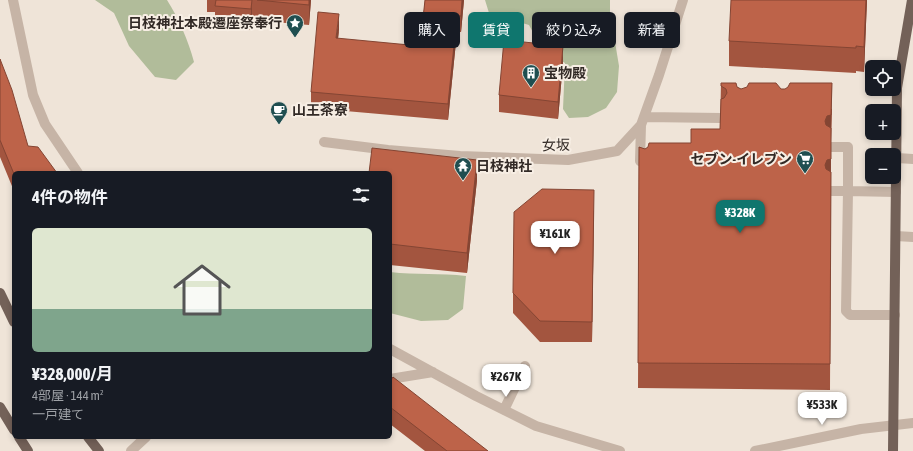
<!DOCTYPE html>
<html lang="ja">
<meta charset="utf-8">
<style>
:root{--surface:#171b24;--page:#242831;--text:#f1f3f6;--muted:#9ea1a6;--accent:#0f766e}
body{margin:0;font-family:"Asap Condensed","Noto Sans JP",sans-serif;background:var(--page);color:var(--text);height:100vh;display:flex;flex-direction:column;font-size:15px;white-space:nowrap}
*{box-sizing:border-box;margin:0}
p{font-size:13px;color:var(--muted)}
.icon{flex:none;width:22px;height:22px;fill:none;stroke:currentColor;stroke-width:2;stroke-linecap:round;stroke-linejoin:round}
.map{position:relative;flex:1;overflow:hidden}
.panel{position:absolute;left:12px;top:171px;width:380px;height:268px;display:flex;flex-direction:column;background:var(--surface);border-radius:6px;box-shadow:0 2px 6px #0003}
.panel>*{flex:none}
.top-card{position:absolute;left:404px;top:12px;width:380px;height:36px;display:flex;gap:8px}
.fabs{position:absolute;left:865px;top:60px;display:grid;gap:8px}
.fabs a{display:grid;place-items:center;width:36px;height:36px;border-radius:6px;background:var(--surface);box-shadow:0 2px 6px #0003;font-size:20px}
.price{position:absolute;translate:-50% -34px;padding:0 9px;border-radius:8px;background:#fff;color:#222;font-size:13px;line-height:26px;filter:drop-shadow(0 1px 2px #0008)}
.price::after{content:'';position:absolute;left:50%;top:24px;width:12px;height:9px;margin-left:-6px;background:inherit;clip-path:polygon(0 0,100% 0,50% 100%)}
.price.selected{background:var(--accent);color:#fff}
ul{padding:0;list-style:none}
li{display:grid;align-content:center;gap:8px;height:212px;padding:0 20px}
li span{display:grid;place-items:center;height:124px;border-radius:6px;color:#555}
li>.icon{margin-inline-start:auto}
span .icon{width:72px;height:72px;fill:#fffc;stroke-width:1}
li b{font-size:17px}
h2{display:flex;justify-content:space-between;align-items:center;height:48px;padding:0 20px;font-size:17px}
.tag{padding:0 14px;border-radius:6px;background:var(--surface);box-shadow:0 2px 6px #0003;font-size:14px;line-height:36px}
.tag.selected{background:var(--accent);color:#fff}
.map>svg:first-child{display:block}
</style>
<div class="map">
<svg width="913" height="451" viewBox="0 0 913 451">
<rect width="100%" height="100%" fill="#efe4d8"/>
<path fill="#b1bc9a" d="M95,0h72c12,19 21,40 27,62l-18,18 -21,-3 -26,-31 -15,-33z
M485,0h125v12l9,54 -2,26 -11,16 -18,9 -19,1 -6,-9 2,-46 -23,-14 -13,-24 -40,-12z
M390,272c26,3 51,1 76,4l-3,33 -15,11 -27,1 -31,-8z"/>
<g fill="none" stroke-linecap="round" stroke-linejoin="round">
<path stroke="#c6b4a6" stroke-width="10" d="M13,0l20,95 12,29 33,49
M645,117l76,1
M324,142l64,8 72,6 108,4 49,-9 24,-26
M897,158l16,1
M640,161l1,-36 18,-50 24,-75
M831,191h17v-44h-17
M896,236l17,1
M895,315h-45l-4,-4 2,-120 48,1
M390,349l86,47 60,30 84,25
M390,379l43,-7
M504,410l21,-44
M131,451l15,-14
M755,451l106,-22 52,-6"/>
<path stroke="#736158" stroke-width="10" d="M0,293l14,29
M0,407l14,23
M19,437l9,14
M88,437l11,14
M893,451l4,-363 15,-88"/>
</g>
<path fill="#a3553f" d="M207,0h104l-2,25 -57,-5 -1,10 -36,-4v-14h-8z
M425,0h39l-3,32h-4l-9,88 -137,-12v-16l28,-62 -1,9 82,7z
M867,0l-3,72 -8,-1v2l-127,-7v-25z
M0,59l14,114v18l-14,-34z
M563,63l-5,56 -59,-7v-17z
M721,83l16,4 4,2h40l51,20 -1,32 -1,249 -192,-2 1,-241 6,2 46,-6 29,-14z
M390,173l87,7 -10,93 -77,-8z
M594,210l-2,132h-52l-27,-29v-20z
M390,381l98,70h-63l-35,-27z"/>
<path fill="#844533" d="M252,0v20l-1,10v-21z
M309,0h2l-2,25z
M462,0h2l-3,32v-16z
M866,0h1l-3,72v-25z
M339,14v16l-3,24v-16z
M457,16v16l-9,88v-16z
M563,46v17l-5,56v-17z
M832,83l-1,58 -1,249 1,-205 -6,6v-70z
M477,160v20l-10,93v-20z
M594,190v20l-2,132v-20z"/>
<path fill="#bd6349" stroke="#844533" d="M216,0h36l-1,9 -36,-3z
M257,0h52v5z
M425,0h37l-1,16h-4l-9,88 -137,-12 7,-80 21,2 -3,24 84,8z
M731,0h135l-2,47 -8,-1v2l-127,-7z
M504,40l59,6 -5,56 -59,-7z
M0,59l12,31 16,56 10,1 19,26h-43v1l-14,-34z
M721,83h15l1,4 4,2 6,-2 2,-4h27l5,6h4l3,-2 2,-4h42l-1,32 -4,1 -2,5 1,4 5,3v31l-4,1 -2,5 1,4 5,3 -1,192 -192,-1 1,-216 6,2 3,-2 1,-4h42v-14h29l1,-30 3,-1 3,-5 -1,-4 -5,-3z
M372,148l105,12 -10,93 -77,-9v-71h-21z
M542,189l52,1 -2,132 -52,-1 -27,-28 1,-81z
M393,377l95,74h-41l-57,-44v-26z"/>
<defs>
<g id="sight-pin" transform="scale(0.9)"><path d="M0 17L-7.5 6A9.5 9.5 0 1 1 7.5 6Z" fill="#1f4e50" stroke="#f7eee4"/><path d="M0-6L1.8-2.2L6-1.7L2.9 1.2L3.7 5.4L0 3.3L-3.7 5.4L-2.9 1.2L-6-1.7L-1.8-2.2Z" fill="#fff"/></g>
<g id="building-pin" transform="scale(0.9)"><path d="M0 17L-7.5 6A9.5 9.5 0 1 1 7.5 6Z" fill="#1f4e50" stroke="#f7eee4"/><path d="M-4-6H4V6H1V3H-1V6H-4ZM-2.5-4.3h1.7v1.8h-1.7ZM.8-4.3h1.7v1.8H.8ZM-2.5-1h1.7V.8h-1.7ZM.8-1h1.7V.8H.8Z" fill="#fff"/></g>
<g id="cafe-pin" transform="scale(0.9)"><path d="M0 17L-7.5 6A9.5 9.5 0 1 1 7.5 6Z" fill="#1f4e50" stroke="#f7eee4"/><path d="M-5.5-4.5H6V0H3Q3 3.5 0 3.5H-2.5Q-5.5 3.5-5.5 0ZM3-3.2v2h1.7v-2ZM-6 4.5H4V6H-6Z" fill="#fff"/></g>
<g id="supermarket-pin" transform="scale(0.9)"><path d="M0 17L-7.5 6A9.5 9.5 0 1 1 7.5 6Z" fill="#1f4e50" stroke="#f7eee4"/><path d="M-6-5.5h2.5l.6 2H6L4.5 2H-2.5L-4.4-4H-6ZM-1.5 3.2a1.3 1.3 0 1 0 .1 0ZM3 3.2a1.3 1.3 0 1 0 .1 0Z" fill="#fff"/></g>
<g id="temple-pin" transform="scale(0.9)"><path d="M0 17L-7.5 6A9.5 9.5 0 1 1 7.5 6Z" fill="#1f4e50" stroke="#f7eee4"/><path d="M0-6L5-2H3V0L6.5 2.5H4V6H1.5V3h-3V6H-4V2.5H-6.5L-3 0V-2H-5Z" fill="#fff"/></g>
</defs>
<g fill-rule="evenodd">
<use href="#sight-pin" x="295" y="23"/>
<use href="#building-pin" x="531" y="73"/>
<use href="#cafe-pin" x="279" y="110"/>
<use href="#supermarket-pin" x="805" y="159"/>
<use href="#temple-pin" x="463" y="166"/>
</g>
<g text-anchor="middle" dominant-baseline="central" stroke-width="4" stroke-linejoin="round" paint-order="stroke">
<g font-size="14" font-weight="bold" fill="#322a26" stroke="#f7eee4" text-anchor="start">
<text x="282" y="23" text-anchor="end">日枝神社本殿遷座祭奉行</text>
<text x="544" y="73">宝物殿</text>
<text x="292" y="110">山王茶寮</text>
<text x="792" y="159" text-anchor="end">セブン-イレブン</text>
<text x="476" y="166">日枝神社</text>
</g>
<g font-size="14" fill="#322a26" stroke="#f7eee4">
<text transform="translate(556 145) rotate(-1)">女坂</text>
</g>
</g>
</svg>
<div class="fabs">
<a><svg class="icon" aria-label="locate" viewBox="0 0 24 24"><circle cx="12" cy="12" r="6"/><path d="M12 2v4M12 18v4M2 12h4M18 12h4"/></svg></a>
<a>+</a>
<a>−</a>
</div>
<b class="price selected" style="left:740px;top:234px">¥328K</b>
<b class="price" style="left:555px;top:255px">¥161K</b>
<b class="price" style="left:506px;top:398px">¥267K</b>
<b class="price" style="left:822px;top:426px">¥533K</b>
<div class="top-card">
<a class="tag">購入</a>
<a class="tag selected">賃貸</a>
<a class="tag">絞り込み</a>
<a class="tag">新着</a>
</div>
<section class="panel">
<h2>4件の物件<svg class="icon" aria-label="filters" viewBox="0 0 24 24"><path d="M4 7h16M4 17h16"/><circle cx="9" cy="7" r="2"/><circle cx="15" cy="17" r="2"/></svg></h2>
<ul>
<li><span style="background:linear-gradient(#dfe7d0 65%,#7fa58c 0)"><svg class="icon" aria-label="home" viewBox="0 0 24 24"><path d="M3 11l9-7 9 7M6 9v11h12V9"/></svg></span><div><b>¥328,000/月</b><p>4部屋 · 144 m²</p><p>一戸建て</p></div></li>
</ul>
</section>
</div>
